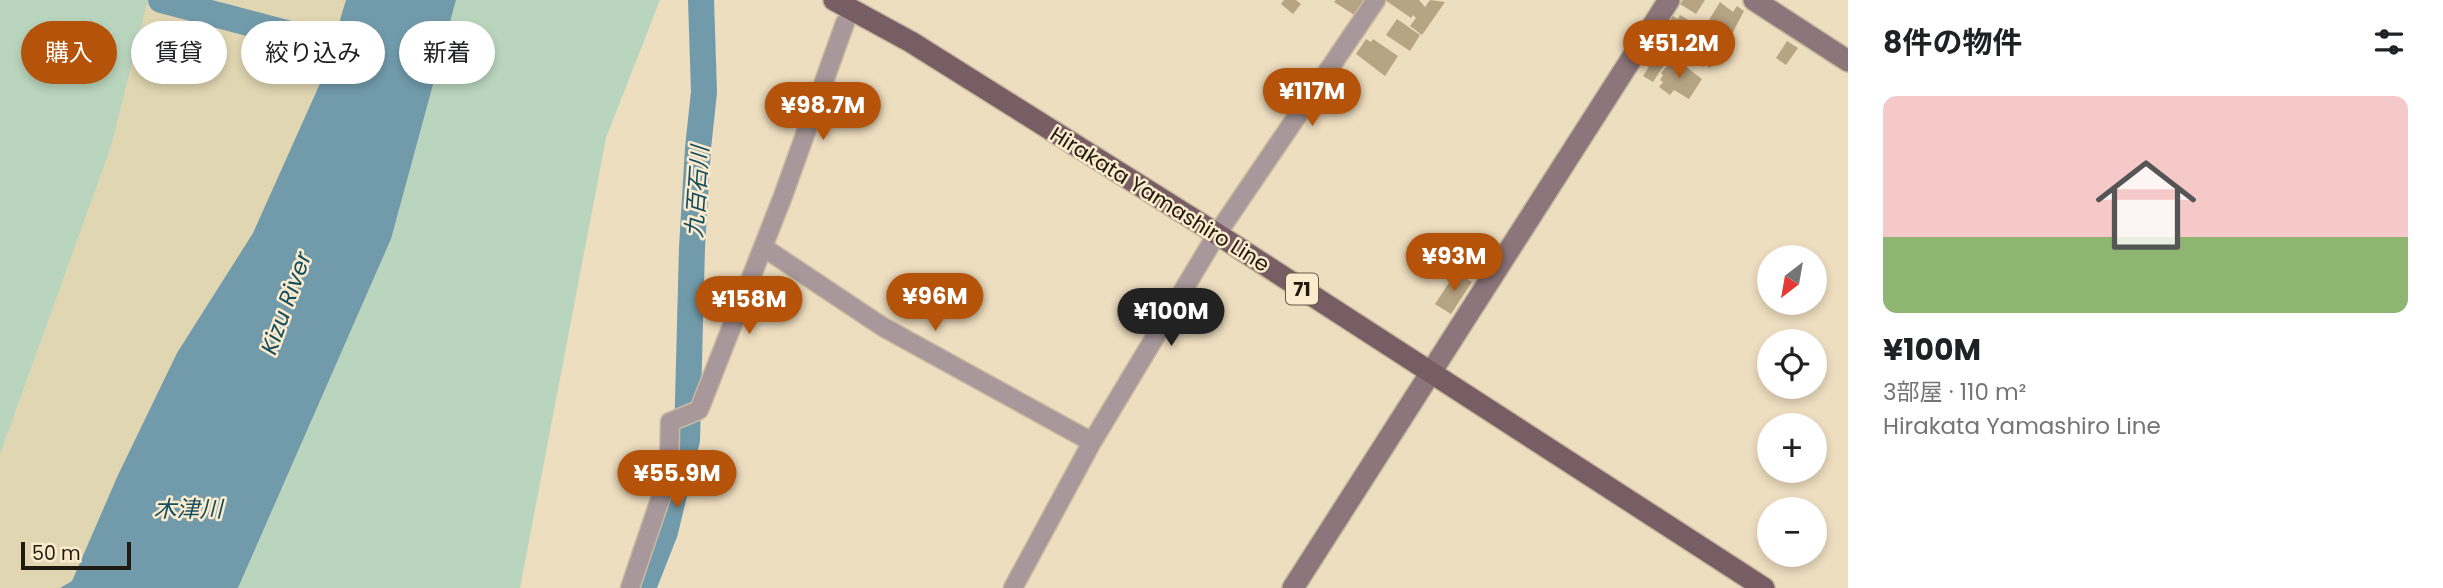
<!DOCTYPE html>
<html lang="ja">
<meta charset="utf-8">
<style>
:root{--surface:#fff;--page:#f6f6f6;--text:#202124;--muted:#757577;--line:#e0e0e0;--accent:#b45309}
body{margin:0;font-family:Poppins,"Noto Sans JP",sans-serif;background:var(--page);color:var(--text);height:100vh;display:flex;flex-direction:column;font-size:26px;white-space:nowrap}
*{box-sizing:border-box;margin:0}
p{font-size:23px;color:var(--muted)}
.icon{flex:none;width:38px;height:38px;fill:none;stroke:currentColor;stroke-width:2;stroke-linecap:round;stroke-linejoin:round}
.map{position:relative;flex:1;overflow:hidden}
.side{display:flex;flex-direction:column;background:var(--surface);width:595px}
.side>*{flex:none}
.top-card{position:absolute;left:21px;top:21px;width:665px;height:63px;display:flex;gap:14px}
.needle{width:46px;rotate:211deg}
.buttons{position:absolute;left:1757px;top:245px;display:grid;gap:14px}
.buttons a{display:grid;place-items:center;width:70px;height:70px;border-radius:50%;background:var(--surface);box-shadow:0 4px 10px #0003;font-size:35px}
.scale{position:absolute;left:21px;bottom:18px;width:110px;box-sizing:border-box;padding-left:7px;border:4px solid #201a0f;border-top:0;font-size:19px;line-height:24px;white-space:nowrap;color:#201a0f;-webkit-text-stroke:5px #fcebcd;paint-order:stroke}
.price{position:absolute;translate:-50% -60px;padding:0 16px;border-radius:24px;background:var(--accent);color:#fff;font-size:23px;line-height:46px;filter:drop-shadow(0 2px 4px #0008)}
.price::after{content:'';position:absolute;left:50%;top:42px;width:21px;height:16px;margin-left:-10px;background:inherit;clip-path:polygon(0 0,100% 0,50% 100%)}
.price.selected{background:#222;color:#fff}
ul{padding:0;list-style:none}
li{display:grid;align-content:center;gap:14px;height:371px;padding:0 35px}
li+li{border-top:2px solid var(--line)}
li span{display:grid;place-items:center;height:217px;border-radius:14px;color:#555}
li>.icon{margin-inline-start:auto}
span .icon{width:126px;height:126px;fill:#fffc;stroke-width:1}
li b{font-size:30px}
h2{display:flex;justify-content:space-between;align-items:center;height:84px;padding:0 35px;font-size:30px}
.tag{padding:0 24px;border-radius:32px;background:var(--surface);box-shadow:0 4px 10px #0003;font-size:24px;line-height:63px}
.tag.selected{background:var(--accent);color:#fff}
main{display:flex;flex:1;min-height:0}
.map>svg:first-child{display:block}
</style>
<main>
<div class="map">
<svg width="1848" height="588" viewBox="0 0 1848 588">
<rect width="100%" height="100%" fill="#eedec0"/>
<path fill="#bad5bd" d="M0,0h148l-37,147 -111,308z
M456,0h204l-54,138 -86,450h-282l153,-349z"/>
<path fill="#e0d6b1" d="M148,0h198l-24,79 -69,154 -76,120 -59,122 -46,106 -12,7h-60v-133l111,-308z"/>
<path fill="#719bab" d="M346,0h110l-65,239 -153,349h-178l12,-7 46,-106 59,-122 76,-120 69,-154z"/>
<g fill="none" stroke-linecap="round" stroke-linejoin="round">
<path stroke="#719bab" stroke-width="26" d="M161,0l205,54
M643,588l22,-56 22,-92 5,-193 6,-99 6,-56 -3,-92"/>
</g>
<path fill="#b7a482" d="M1284,0h12l5,4 -8,10 -12,-10z
M1336,0h29l1,1 -10,15 -22,-14z
M1385,0h34l6,7 5,-7 15,2 -23,33 -12,-9 6,-8 -3,-3 -2,3z
M1683,0h22l-9,14 -16,-10z
M1720,2l13,10 4,-6 7,5 -12,23 -23,-14z
M1671,15l7,4 2,-4 12,7 -5,8 -19,-10z
M1397,19l23,16 -10,16 -24,-16z
M1710,31l16,14 -16,23 -5,-4 -2,3 -8,-5 8,-12 -3,-3z
M1366,39l5,3 2,-3 25,17 -13,20 -29,-22z
M1787,41l11,7 -12,17 -10,-7z
M1659,42l13,11 -19,29 -10,-6 6,-9 -8,-5 12,-19 4,2z
M1674,58l28,21 -13,20 -15,-9 -4,5 -11,-8 4,-5 -3,-2 3,-5 -2,-2z
M1456,272l16,10 -21,32 -16,-10z"/>
<g fill="none" stroke-linecap="round" stroke-linejoin="round">
<g stroke="#c9bba0" stroke-width="21">
<path id="street" d="M763,247l120,80 209,115
M630,588l39,-115 1,-51 29,-12 84,-214 62,-173
M1013,588l79,-146 125,-208 159,-234"/>
</g>
<g stroke="#c9bba0" stroke-width="24">
<path id="secondary" d="M1754,0l94,61
M1293,588l376,-588"/>
</g>
<g stroke="#c9bba0" stroke-width="24">
<path id="primary" d="M834,0l77,42 306,192 547,354"/>
</g>
<use href="#street" stroke="#a8989c" stroke-width="18"/>
<use href="#secondary" stroke="#8c757b" stroke-width="21"/>
<use href="#primary" stroke="#785d64" stroke-width="21"/>
</g>
<g text-anchor="middle" dominant-baseline="central" stroke-width="5" stroke-linejoin="round" paint-order="stroke">
<rect fill="#fcebcd" stroke="#625948" stroke-width="2" x="1286" y="273.5" width="32" height="31" rx="5"/>
<g font-size="19" font-weight="bold" fill="#201a0f">
<text x="1302" y="289">71</text>
</g>
<g font-size="21" fill="#201a0f" stroke="#fcebcd">
<text transform="translate(1160 199) rotate(32)">Hirakata Yamashiro Line</text>
</g>
<g font-size="23" font-style="italic" fill="#144e61" stroke="#fcebcd">
<text transform="translate(697 192) rotate(-86)">九百石川</text>
<text transform="translate(286 303) rotate(-70)">Kizu River</text>
<text x="188" y="509">木津川</text>
</g>
</g>
</svg>
<div class="buttons">
<a><svg class="needle" viewBox="-14 -14 28 28"><path d="M0-13l5 13h-10z" fill="#e53935"/><path d="M0 13l5-13h-10z" fill="#757577"/></svg></a>
<a><svg class="icon" aria-label="locate" viewBox="0 0 24 24"><circle cx="12" cy="12" r="6"/><path d="M12 2v4M12 18v4M2 12h4M18 12h4"/></svg></a>
<a>+</a>
<a>−</a>
</div>
<div class="scale">50 m</div>
<b class="price" style="left:1679px;top:80px">¥51.2M</b>
<b class="price" style="left:1312px;top:128px">¥117M</b>
<b class="price" style="left:823px;top:142px">¥98.7M</b>
<b class="price" style="left:1454px;top:293px">¥93M</b>
<b class="price" style="left:935px;top:333px">¥96M</b>
<b class="price" style="left:749px;top:336px">¥158M</b>
<b class="price selected" style="left:1171px;top:348px">¥100M</b>
<b class="price" style="left:677px;top:510px">¥55.9M</b>
<div class="top-card">
<a class="tag selected">購入</a>
<a class="tag">賃貸</a>
<a class="tag">絞り込み</a>
<a class="tag">新着</a>
</div>
</div>
<section class="side">
<h2>8件の物件<svg class="icon" aria-label="filters" viewBox="0 0 24 24"><path d="M4 7h16M4 17h16"/><circle cx="9" cy="7" r="2"/><circle cx="15" cy="17" r="2"/></svg></h2>
<ul>
<li><span style="background:linear-gradient(#f6c9c9 65%,#8fb573 0)"><svg class="icon" aria-label="home" viewBox="0 0 24 24"><path d="M3 11l9-7 9 7M6 9v11h12V9"/></svg></span><div><b>¥100M</b><p>3部屋 · 110 m²</p><p>Hirakata Yamashiro Line</p></div></li>
</ul>
</section>
</main>
